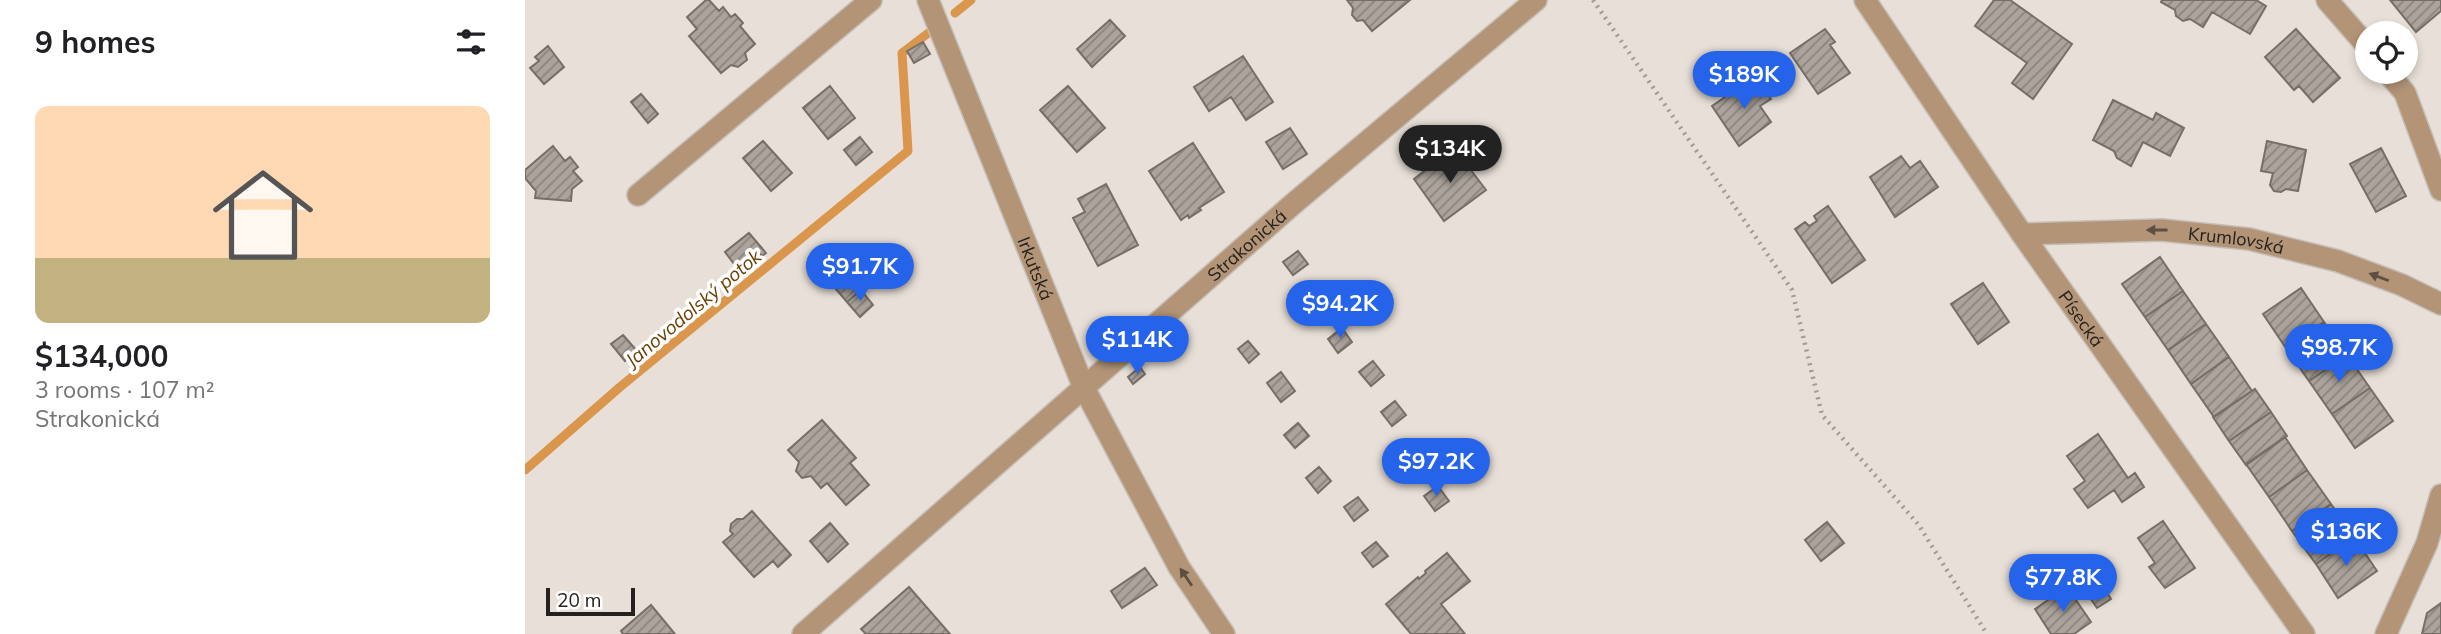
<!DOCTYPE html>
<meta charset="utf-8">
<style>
:root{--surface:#fff;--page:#f2f2f2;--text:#202124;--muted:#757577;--line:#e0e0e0;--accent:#2563eb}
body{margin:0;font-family:Mulish,sans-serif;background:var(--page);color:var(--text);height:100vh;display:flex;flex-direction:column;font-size:26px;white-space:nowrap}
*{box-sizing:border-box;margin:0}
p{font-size:23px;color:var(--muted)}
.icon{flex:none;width:38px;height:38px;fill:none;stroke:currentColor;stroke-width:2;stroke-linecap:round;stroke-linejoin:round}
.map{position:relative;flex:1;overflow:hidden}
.sheet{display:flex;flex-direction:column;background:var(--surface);width:525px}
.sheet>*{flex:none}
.controls{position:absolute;left:1830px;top:21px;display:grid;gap:14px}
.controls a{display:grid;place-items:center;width:63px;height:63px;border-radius:50%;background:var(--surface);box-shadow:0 4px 10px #0003;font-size:35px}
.scale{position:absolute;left:21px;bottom:18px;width:89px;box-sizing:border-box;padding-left:7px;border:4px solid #24211e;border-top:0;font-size:19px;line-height:24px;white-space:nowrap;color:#24211e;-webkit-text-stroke:5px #fff;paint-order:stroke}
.price{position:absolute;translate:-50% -60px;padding:0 16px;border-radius:24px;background:var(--accent);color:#fff;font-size:23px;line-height:46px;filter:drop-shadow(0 2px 4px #0008)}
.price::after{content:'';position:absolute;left:50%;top:42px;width:21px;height:16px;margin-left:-10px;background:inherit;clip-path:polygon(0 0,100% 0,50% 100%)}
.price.selected{background:#222;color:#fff}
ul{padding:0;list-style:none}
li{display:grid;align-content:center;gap:14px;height:371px;padding:0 35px}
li+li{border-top:2px solid var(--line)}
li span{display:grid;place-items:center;height:217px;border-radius:14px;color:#555}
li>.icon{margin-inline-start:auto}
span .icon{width:126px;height:126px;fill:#fffc;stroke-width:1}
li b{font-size:30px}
h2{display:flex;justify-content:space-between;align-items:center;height:84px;padding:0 35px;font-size:30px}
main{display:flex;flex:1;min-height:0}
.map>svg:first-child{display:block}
</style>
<main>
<section class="sheet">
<h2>9 homes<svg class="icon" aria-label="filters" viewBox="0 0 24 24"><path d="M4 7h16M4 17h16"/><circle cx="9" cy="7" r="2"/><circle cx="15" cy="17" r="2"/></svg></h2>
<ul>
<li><span style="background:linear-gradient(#ffd9b3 70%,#c2b280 0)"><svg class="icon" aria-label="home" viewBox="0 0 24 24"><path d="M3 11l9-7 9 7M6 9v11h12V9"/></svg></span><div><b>$134,000</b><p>3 rooms · 107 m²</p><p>Strakonická</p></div></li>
</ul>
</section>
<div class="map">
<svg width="1916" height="634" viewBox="0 0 1916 634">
<defs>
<pattern id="building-hatch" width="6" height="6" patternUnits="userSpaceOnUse" patternTransform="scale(1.75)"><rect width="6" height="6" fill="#aba39c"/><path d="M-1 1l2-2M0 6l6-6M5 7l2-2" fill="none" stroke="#8b847f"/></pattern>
</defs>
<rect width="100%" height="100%" fill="#e8e0d8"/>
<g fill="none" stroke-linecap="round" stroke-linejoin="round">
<path stroke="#da964d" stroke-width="9" d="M430,13l16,-13
M0,470l95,-83 288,-236 -6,-98 29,-22"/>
</g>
<path fill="url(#building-hatch)" stroke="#766e67" stroke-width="2" d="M181,0h3l10,11 4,-4 8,10 4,-3 8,9 -3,3 15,18 -10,9 2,7 -9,7 -7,-2 -10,8 -32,-37 8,-7 -10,-12z
M822,0h63l-38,31 -9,-11 -6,1 -5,-6 1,-7z
M1469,0h16l62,44 -39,55 -21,-16 15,-20 -52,-37z
M1637,0h94l10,6 -16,28 -38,-22 -9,15 -13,-8 -7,2 -7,-5 -1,-6 -14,-8z
M1865,0h51v11l-25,21z
M585,20l15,16 -33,31 -15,-18z
M1300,29l10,13 -5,3 20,28 -32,21 -28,-41z
M1771,29l44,49 -27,24 -14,-16 -5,4 -29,-33z
M398,42l7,12 -16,9 -7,-12z
M23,46l16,21 -20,17 -14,-16 9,-7 -4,-4z
M718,56l30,46 -27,18 -15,-23 -22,14 -15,-24z
M1231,76l15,23 -11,7 11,16 -32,24 -27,-40z
M305,86l25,32 -27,21 -25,-31z
M543,86l37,42 -28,24 -37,-42z
M116,94l17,20 -10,9 -17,-21z
M1588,100l40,20 3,-7 28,15 -14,28 -27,-14 -12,24 -14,-8 -3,-7 -21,-11z
M765,128l17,26 -24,15 -17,-27z
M335,137l12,15 -16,13 -12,-15z
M238,141l29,32 -21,18 -28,-33z
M1742,141l39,9 -8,41 -12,-2 -5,3 -7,-1 -4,-6 3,-12 -12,-2z
M668,143l31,49 -25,16 2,2 -12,8 -1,-3 -7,5 -32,-49z
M28,146l12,15 5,-4 8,10 -5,4 9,10 -10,8 -1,12 -36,-3 1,-7 -11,-13v-8z
M929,148l32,42 -42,31 -30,-42z
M1856,148l25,48 -30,16 -26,-48z
M1376,156l9,12 10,-7 18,26 -43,30 -25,-40z
M581,184l32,61 -40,21 -25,-48 12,-6 -7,-13z
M1303,206l37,54 -33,23 -37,-54 10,-7 4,4 8,-5 -3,-5z
M224,233l17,20 -4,3 -3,-3 -22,15 -12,-16z
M773,251l10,13 -15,11 -10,-13z
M326,252l23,27 -27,23 -23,-27z
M1635,257l23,34 -38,26 -23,-33z
M1458,283l26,39 -31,22 -27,-40z
M792,288l11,13 -14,11 -11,-14z
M1776,288l23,34 -38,26 -23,-34z
M336,290l12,15 -13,12 -13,-15z
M1658,291l23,33 -38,26 -23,-33z
M1799,322l23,33 -38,26 -23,-33z
M1681,324l23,33 -38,27 -23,-34z
M817,328l10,14 -14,11 -10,-14z
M98,335l14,16 -12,10 -14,-17z
M723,341l11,13 -10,9 -11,-14z
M1822,355l23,33 -38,26 -23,-33z
M1704,357l23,34 -38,26 -23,-33z
M848,361l11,14 -13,11 -12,-14z
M615,367l5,7 -12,10 -5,-7z
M756,372l14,19 -14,11 -14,-19z
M1845,388l23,33 -38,27 -23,-34z
M1730,389l16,23 -42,29 -16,-24z
M870,401l11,14 -14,11 -11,-14z
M1746,412l16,24 -41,29 -17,-24z
M297,420l34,38 -6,5 19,22 -23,20 -19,-22 -6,5 -10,-12 -9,2 -6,-7 3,-9 -11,-12z
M773,423l11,13 -14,12 -11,-13z
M1573,434l30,44 7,-5 9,14 -22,15 -8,-12 -26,18 -14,-19 11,-8 -18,-25z
M1760,437l22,33 -38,27 -23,-33z
M893,444l10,15 -14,11 -11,-15z
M794,467l12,14 -13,12 -12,-15z
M1782,470l24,34 -39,27 -23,-34z
M913,486l11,15 -14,10 -11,-15z
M833,497l10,13 -14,11 -10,-14z
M1806,504l23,33 -38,27 -24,-33z
M227,511l39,44 -13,12 -5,-6 -19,16 -31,-35 10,-8 -3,-3 1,-7 6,-5h6z
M1638,521l32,47 -30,20 -16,-21 6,-4 -17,-25z
M1302,522l17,21 -23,18 -16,-21z
M305,523l18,21 -20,18 -18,-21z
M1829,537l23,34 -39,27 -22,-34z
M851,542l12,14 -15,11 -11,-14z
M922,553l23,28 -29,23 24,30h-54l-25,-30 32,-27 1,2 7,-6 -1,-2z
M620,568l12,17 -35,23 -11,-17z
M1570,574l16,25 -14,9 -17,-25z
M384,587l41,47h-84l-5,-5z
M1542,587l24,35 -17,12h-23l-16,-25z
M1916,603v31h-19l5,-21z
M126,605l24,29h-52l-2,-3z"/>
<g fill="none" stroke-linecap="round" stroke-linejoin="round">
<g stroke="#c5beb7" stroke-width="24">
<g id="minor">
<path id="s1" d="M403,0l156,388 95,179 45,67"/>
<path id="s2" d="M1340,0l157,234 282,400"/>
<path d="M1802,0l41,47"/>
<path d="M1862,72l18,21 36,97"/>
<path d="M113,195l233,-195"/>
<path id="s3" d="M1497,234l140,-4 87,9 89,22 64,24 39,19"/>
<path id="s4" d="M278,634l490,-430 243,-204"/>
<path d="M1861,634l41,-91 14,-48"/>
</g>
</g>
<path stroke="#a19b95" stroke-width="4.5" stroke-dasharray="2 5" stroke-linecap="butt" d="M1068,0l199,290 30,125 96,109 69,110"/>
<use href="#minor" stroke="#b39477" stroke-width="21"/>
</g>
<defs><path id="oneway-solid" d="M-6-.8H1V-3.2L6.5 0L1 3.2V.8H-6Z" transform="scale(1.75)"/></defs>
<g fill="#5d4f42">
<use href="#oneway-solid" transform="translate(1632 230) rotate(-180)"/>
<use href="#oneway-solid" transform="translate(1854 277) rotate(-159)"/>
<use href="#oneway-solid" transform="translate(661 577) rotate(-124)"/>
</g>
<g text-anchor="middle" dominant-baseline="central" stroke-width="7" stroke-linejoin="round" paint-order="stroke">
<g font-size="18" fill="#24211e" stroke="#fff">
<text stroke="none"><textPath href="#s3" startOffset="215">Krumlovská</textPath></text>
<text stroke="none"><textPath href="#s4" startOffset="590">Strakonická</textPath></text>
<text stroke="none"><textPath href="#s1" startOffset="289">Irkutská</textPath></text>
<text stroke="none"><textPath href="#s2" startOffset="385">Písecká</textPath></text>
</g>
<g font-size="19" font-style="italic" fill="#6a3d00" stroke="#fff">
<text transform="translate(168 308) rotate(-40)">Janovodolský potok</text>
</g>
</g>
</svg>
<div class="controls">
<a><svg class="icon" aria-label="locate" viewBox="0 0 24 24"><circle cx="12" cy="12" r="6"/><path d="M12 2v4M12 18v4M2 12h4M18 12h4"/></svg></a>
</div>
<div class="scale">20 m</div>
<b class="price" style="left:1219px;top:111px">$189K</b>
<b class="price selected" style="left:925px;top:185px">$134K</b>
<b class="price" style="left:335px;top:303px">$91.7K</b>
<b class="price" style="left:815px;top:340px">$94.2K</b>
<b class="price" style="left:612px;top:376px">$114K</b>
<b class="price" style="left:1814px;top:384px">$98.7K</b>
<b class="price" style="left:911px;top:498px">$97.2K</b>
<b class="price" style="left:1821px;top:568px">$136K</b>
<b class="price" style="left:1538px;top:614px">$77.8K</b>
</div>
</main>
